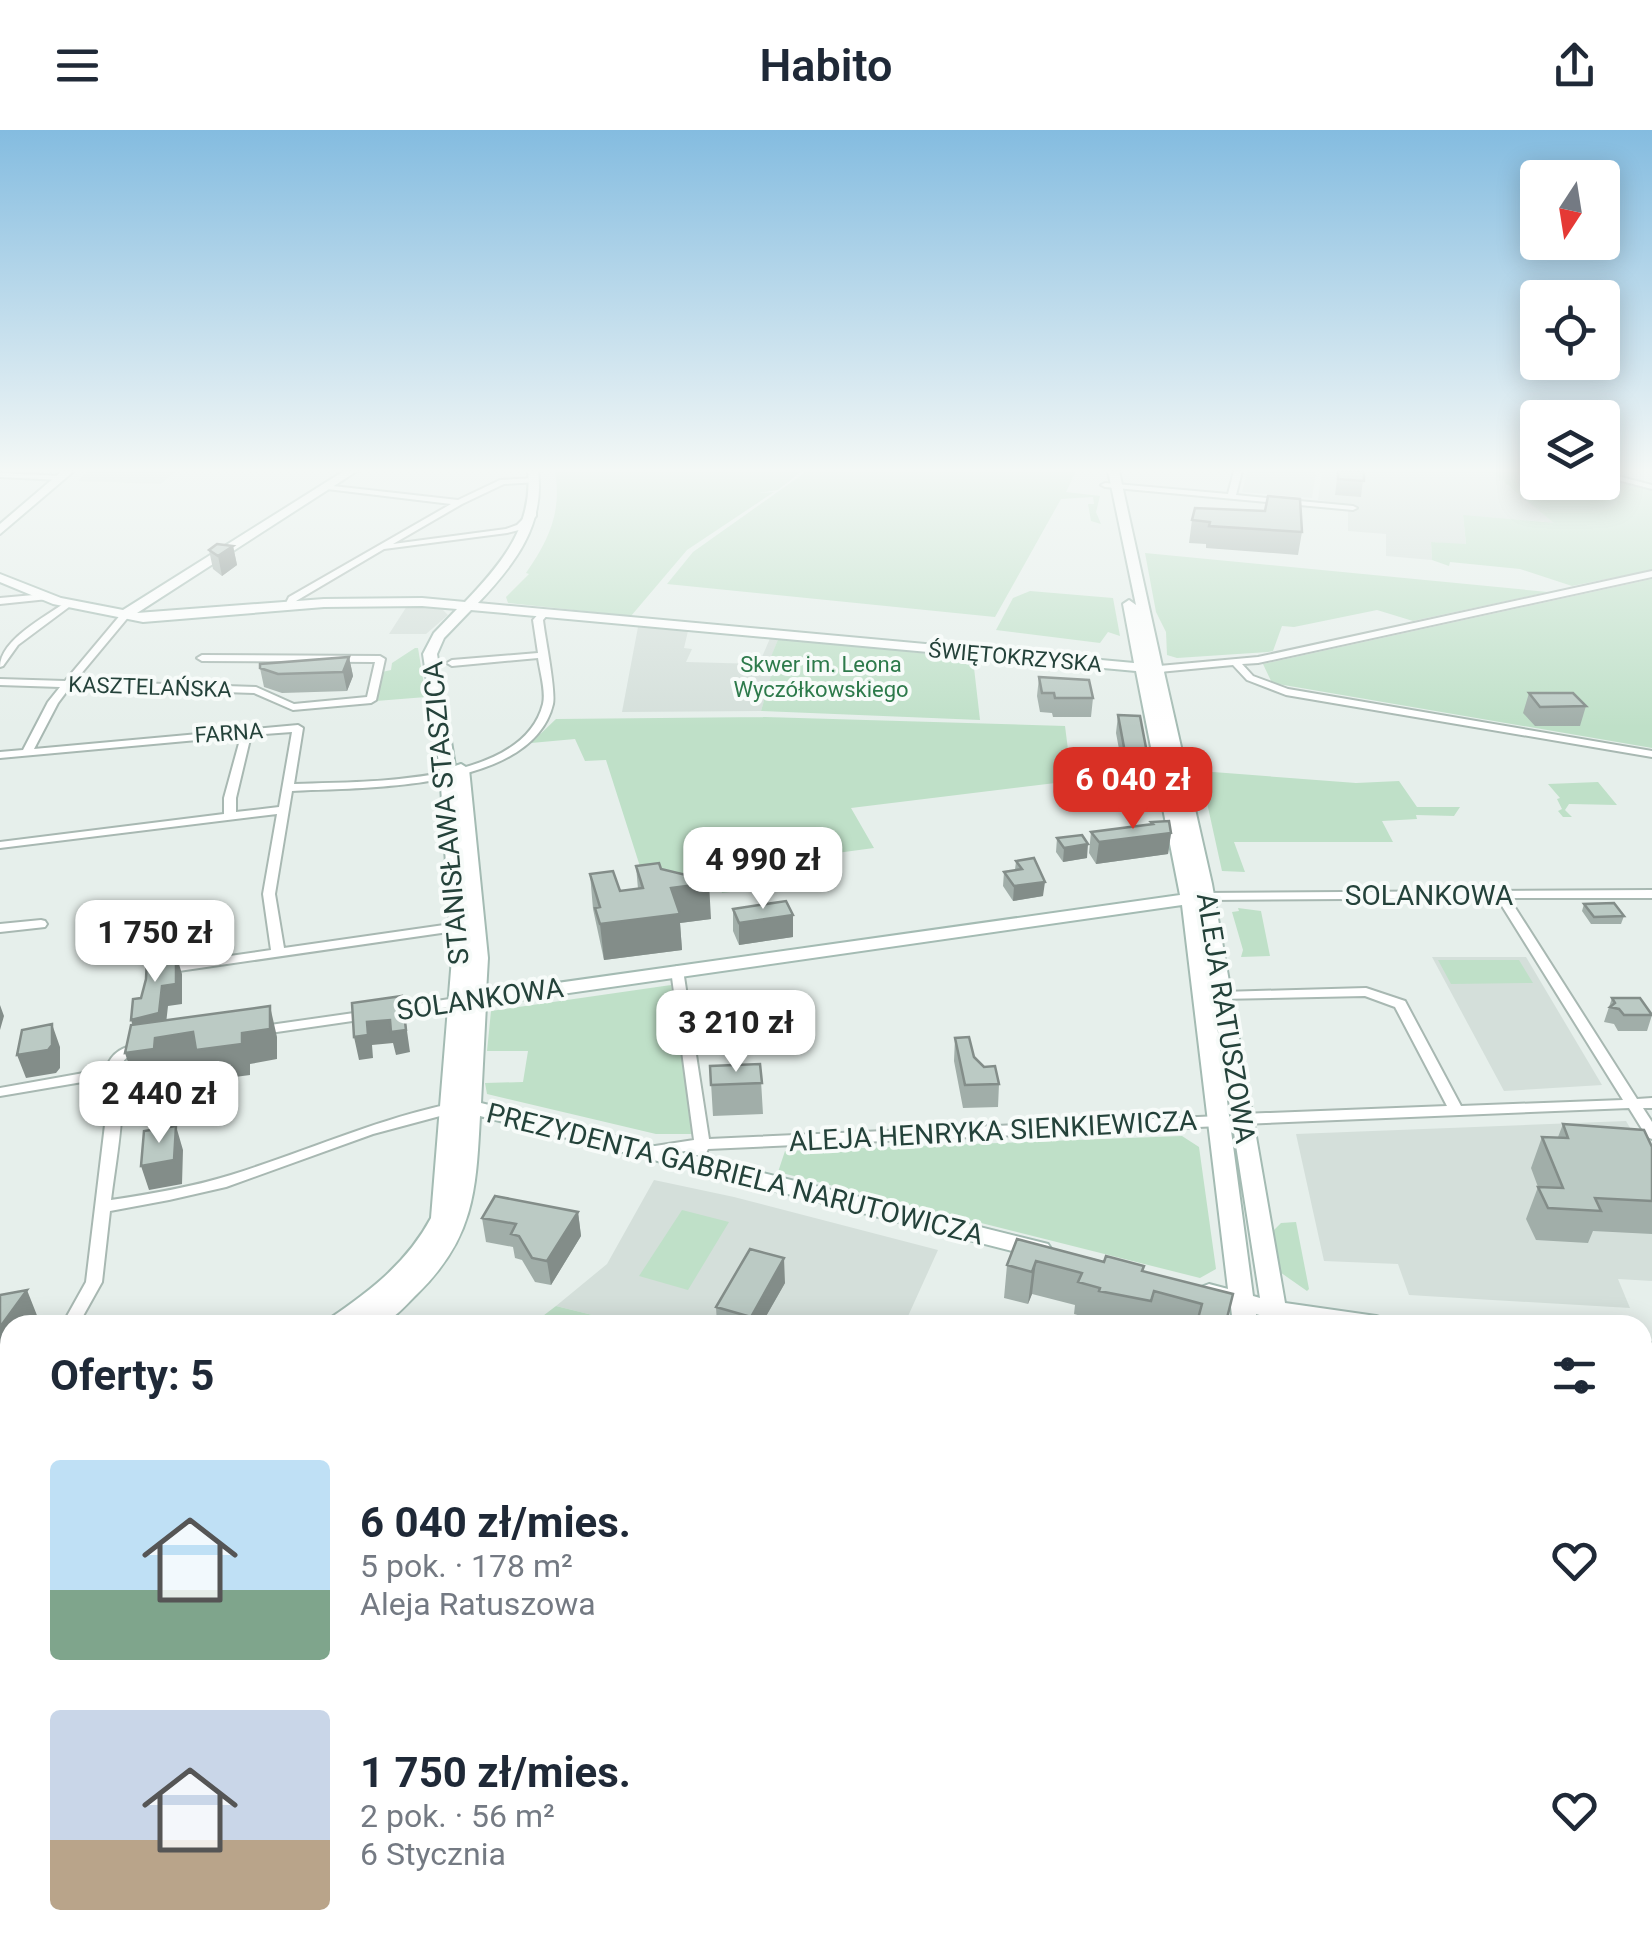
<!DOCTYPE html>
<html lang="pl">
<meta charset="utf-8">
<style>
:root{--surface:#fff;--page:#f6f6f7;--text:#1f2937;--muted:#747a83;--accent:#d93025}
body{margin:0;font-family:Roboto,sans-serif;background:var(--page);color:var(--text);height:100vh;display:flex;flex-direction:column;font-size:38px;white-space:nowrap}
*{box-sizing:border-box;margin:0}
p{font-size:32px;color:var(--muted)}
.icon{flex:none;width:55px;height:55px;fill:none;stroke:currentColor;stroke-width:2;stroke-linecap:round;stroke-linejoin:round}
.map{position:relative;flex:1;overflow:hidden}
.sheet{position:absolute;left:0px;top:1185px;width:1652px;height:642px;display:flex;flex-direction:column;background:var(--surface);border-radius:30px 30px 0 0;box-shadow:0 5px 25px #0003}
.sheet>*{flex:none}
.needle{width:65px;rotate:192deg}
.tools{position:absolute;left:1520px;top:30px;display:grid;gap:20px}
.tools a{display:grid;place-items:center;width:100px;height:100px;border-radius:10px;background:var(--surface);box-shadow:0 5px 25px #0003;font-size:50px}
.price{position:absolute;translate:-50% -85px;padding:0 22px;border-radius:20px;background:#fff;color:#222;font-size:32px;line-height:65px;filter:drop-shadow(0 2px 5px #0008)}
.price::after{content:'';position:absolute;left:50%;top:60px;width:30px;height:22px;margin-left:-15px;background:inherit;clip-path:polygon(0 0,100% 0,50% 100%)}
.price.active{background:var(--accent);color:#fff}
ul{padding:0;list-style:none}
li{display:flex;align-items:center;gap:30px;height:250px;padding:0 50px}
li span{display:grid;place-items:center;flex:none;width:280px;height:200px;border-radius:10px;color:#555}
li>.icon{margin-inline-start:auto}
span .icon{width:120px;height:120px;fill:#fffc;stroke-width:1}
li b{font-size:42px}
h2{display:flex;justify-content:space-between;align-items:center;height:120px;padding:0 50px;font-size:42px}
header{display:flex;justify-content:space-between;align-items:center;height:130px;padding:0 50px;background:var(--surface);font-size:45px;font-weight:600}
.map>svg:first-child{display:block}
</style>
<header><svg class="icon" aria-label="menu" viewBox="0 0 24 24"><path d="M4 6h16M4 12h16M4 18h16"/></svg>Habito<svg class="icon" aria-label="share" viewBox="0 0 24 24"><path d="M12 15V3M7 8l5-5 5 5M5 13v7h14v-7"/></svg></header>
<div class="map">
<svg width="1652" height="1826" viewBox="0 0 1652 1826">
<rect width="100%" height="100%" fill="#e6efeb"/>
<path fill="#d4dfda" d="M86,341h91l-16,13 -83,-3z
M1253,341h63l-4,27 -70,-6 5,-19z
M1322,341h168l66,53 -93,-8 3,29 -35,-3 1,18 -46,-4v-22l-38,-3v-22l-23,-3v-5l-7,-1z
M407,476l34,2 7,7 -22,19h-37z
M638,497l50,4 -4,17 8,1 -6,13 73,2 12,-28 8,1 -10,26 6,2 -14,46 -139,1z
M1432,827h94l76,128 -98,6z
M1626,991l26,44v116l-34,-2 12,29 -221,-13 -11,-31 -74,-3 -28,-127z
M654,1050l80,17 204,53 -34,75h-271l-77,-19 51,-42z"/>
<path fill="#bfe0c8" d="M555,341h247l-24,19 -19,3 15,-1 -87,58 -56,66 -123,-13 -2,-6 23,-23 -3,-1c23,-33 36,-61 29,-102z
M807,341h269l-10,21 34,4 -4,16 5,12 -10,-3 -3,-17h6l-1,-7 -32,2 -66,118 -328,-33 26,-32z
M1490,341h47l1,11h64l1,-6 49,12v82l-80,16 -52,-17 -70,-7 -1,4 -17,-6 -1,-18 35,2 -3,-29 91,8z
M1145,423l403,39 -135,29 -36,-11 -83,17 -12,-1 -9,25 -5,1 -91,6 -10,-3 -1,-23 -10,-20z
M1652,449v169l-380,-65 -9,-19z
M1030,461l83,7 7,38 -12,-4 -8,11 -104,-13 17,-32z
M779,507l194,22 7,61 -219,-9 13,-46 -6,-1z
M415,518h3l8,49 -50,4 6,-29 9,-2 1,-7z
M765,587l300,9 7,55 -221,27 23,40 -230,31 -38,-119 -21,1 -10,-22 -44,4 25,-24z
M1200,641l156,12 43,-2 18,26h43l-6,9 -38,-1 1,4 -35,2 11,21h-159l11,30 -23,-1z
M1598,652l19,23 -48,-1 -4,6 7,7h-9l-5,-6 4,-2 -5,-10 3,-1 -12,-14z
M791,734l8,20 -77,9 -7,-20z
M1238,778l23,3 9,45 -29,1 2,-7 -11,-38 7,-1z
M1438,830h81l14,23 -82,1z
M671,855l25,149h-40l-169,-40 -2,-11 38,-1 5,-31h-41l4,-40z
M1182,1006l17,11 17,122 -16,9 -422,-106 7,-21z
M682,1080l47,12 -41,68 -49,-14z
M1296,1092l13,67 -2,2 -30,-21 -6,-37 10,-10z
M556,1176l77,19h-102z
M1642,1486h10v112l-9,2z"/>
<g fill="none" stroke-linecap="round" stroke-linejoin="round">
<g stroke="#a8b8b2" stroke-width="4">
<path id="street" d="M1234,341h8l-6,24 117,11 4,2 -4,2 -248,-23 -4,-2 4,-2 123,11z
M1602,342l50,13v4l-50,-13z
M0,343l61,3 4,2 -4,2 -61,-3z
M535,348h3v4l-34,2 -42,20 -69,40 113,-15 11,-4 13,-13h6v4l-13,13 -16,4 -123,16 -88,52 -5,8 -7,-2 5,-10 162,-93 -124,-15 -4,-2 1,-2 134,15 42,-20z
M1652,441v6l-394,86 -16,1 11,12 35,13 364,62v6l-366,-62 -39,-15 -14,-15 -74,7 -5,-3 5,-3 99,-9z
M45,464l4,3 -1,2 -48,5v-6z
M66,472l7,2 -55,41 -15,21 -3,1c0,-27 45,-50 66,-65z
M541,481l8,2 -6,7c2,18 13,70 10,84 -21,88 -190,83 -261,87l-17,103 9,54 181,-26 4,1 2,3 -2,3 -304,44 -6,-4 1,-3 111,-16 -8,-56 14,-80 -277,34v-6l224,-28v-16l17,-62 -241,22v-6l23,-2 25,-48 12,-15 -60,-2v-6l65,2 57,-68 8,2 -55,66 181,6 38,17 73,-7 8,-35 -173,-1 -5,-3 5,-3 178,1 5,3 -9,41 -5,3 -78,7 -39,-17 -184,-6 -12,16 -24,46 264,-24 5,3 -9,56c67,-3 228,3 249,-80 3,-13 -3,-32 -5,-46l-86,8 -5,-3 5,-3 86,-7 -5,-33zM292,602l-13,75 -43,5v-14l15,-63z
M1652,760v8h-143l128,201 15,-1v10h-9l9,14v17l-5,-2 -18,-29 -387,16 -7,-5 7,-5 205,-8 -52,-99 -30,-11 -148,3 -2,-3 7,-4 144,-4 39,13 56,105 162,-6 -126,-202 -291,2 -4,-1 -2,-3 2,-3z
M41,790l4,1 2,3 -2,3 -45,5v-8z
M677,836l6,4 26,169 511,-23 7,5 -7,5 -512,23 -3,6h-10l-2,-5 -46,6 -5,-2 -2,-3 2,-3 52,-8 -23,-170z
M463,867l5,1 2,3 -2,3 -78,12 -7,-4 7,-4z
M368,881l5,1 2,3 -2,3 -117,17 -7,-4 7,-4z
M141,913l5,1 2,3c-8,5 -21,6 -26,17 -6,12 0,27 0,40 -1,32 -7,64 -11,96 41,-6 81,-13 120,-25 74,-23 143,-55 219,-71l7,5 -2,3 -82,22 -147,53 -57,13 -59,11 -8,71 -24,43h-16l24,-43 22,-182 -2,-22 -106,18v-8l106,-19c6,-18 18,-22 35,-26z
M1652,1729v22l-10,2v-23z"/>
</g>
<g stroke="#a4bbb3" stroke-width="4">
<path id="secondary" d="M62,341h12l-74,63v-10z
M344,341h13l-220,142 187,-14 98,-1 43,4c36,-38 68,-75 63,-131h10c7,55 -24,94 -60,132l656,60 -11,-59 6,-4 7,5 -28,-134h11l43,195 4,3 -2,3 48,212 73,419 91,13 9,3 3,6h-73l-26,-4v4h-24l-2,-9 -7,-2 1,11h-24l-2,-18 -30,-8 -4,-6 4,-6 8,-3 19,5 -46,-384 -696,100 -5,98 559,139 8,2 4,6 -4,6 -8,2 -560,-142c-4,76 -6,123 -64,179 -9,9 -24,26 -36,30 -11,4 -41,0 -54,0l3,-6c41,-28 78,-56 102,-101l21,-260 -12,-188 -17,-116 11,-21 23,-24 -35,-3 -98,1 -181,15 -90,-18 -53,-22v-8l61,24 62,12zM471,480l665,61 44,224 -694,98 2,-35 -19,-189 -8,-5 -6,2 -18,-112 7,-16zM1216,888l44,280 -7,-2z
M1642,1212l10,1v18l-10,-1z
M10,1255v38l-10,2v-39z
M0,1347l10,4v38l-10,-4z
M152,1818h67l3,8h-67z
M1187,1818h34l-3,8h-34z
M1222,1818h34l-3,8h-34z
M1454,1818h35l3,8h-35z"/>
</g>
<use href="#street" fill="#fff" fill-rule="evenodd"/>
<use href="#secondary" fill="#fff" fill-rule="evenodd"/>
</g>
<path fill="#a1aea9" d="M1338,341h26l-3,26 -26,-2z
M1192,390l110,12 -4,23 -92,-7v-4l-17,-1z
M233,416l4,19 -15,11 -9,-7 -4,-19z
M349,527l4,19 -6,15 -65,2 -18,-6 -4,-19z
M1039,547l54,21 -2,19h-38l-1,-4 -12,-1 -3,-16z
M1529,563l57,13 -6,20h-45l-12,-13z
M1118,585l33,59 -3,19 -21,-1 -11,-59z
M1151,692l20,11 -3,21 -72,10 -7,-11 2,-21 59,-7z
M1057,708l30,20 -24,4 -7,-10z
M1016,731l27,35 -30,5 -10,-15 1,-14 11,-2z
M636,736l25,3 50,50 -31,4 2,27 -78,10 -11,-51 -3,-35 30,17 18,-2z
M1584,774l40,12 -3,8h-30l-9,-13z
M733,779l60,28 -54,8 -6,-14z
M1612,868l40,17 -5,16h-29l-4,-7 -10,-2z
M955,908l44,46 -1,23 -35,1 -9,-47z
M760,934l3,50 -50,2 -3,-50z
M1563,994l89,23v87l-59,-3 -5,12 -52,-3 -10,-21 12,-32 -7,-19 11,-31h16z
M578,1082l3,24 -30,49 -16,-3 -13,-22 -7,-2 -2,-11 -27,-5 -4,-24z
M1017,1109l216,55 -7,31h-123l-9,-2 1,-3 -21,-6 1,-9 -43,-11 -4,10 -24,-6 3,-33z
M785,1153l-24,42h-44l-1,-18z
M1646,1275h6v69l-10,-25v-35z
M653,1818h59l5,8h-63z
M984,1818h41l-3,8h-21z"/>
<path fill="#838d89" d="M233,416l4,19 -15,11 -4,-20z
M349,527l4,19 -6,15 -4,-19z
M1171,703l-3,21 -72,10 3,-22z
M1088,714l-1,14 -24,4 1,-14z
M1045,752l-2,14 -30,5 1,-15z
M709,753l2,36 -31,4 2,27 -78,10 -4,-36 71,-36z
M793,785v22l-54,8v-22z
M176,824l6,20v30l-14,2 -3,27 -28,7 -6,-20 31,-34z
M402,866l8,56 -14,3 -3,-12 -21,2 1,13 -14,2 -5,-23 13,-15z
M0,875l4,11 -4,14z
M270,876l7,31v22l-27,5v11l-45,6 -5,-18 -35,6 -1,11 -29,4 -10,-31 30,-15 38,-6 49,1z
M52,894l8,23v21l-4,5 -30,5 -9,-23z
M176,996l7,24 -1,34 -33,6 -8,-24z
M578,1082l3,24 -30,49 -4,-24z
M784,1128l1,25 -24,42h-10v-8z
M1036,1131l-4,33 -4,10 4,-32z
M27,1160l13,33 -1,2h-29v38l-10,6v-42z"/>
<path fill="#bbcac4" stroke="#838d89" stroke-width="2.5" d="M1338,341h26v10l-26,-2z
M1268,366l32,3 2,33 -93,-6 1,-4 -18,-2 3,-12 70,3z
M217,414l16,2 -15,10 -9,-6z
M349,527l-6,15 -65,2 -18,-6v-4z
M1039,547l50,3 4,18h-38l-1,-5h-12z
M1529,563h44l13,13 -46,1z
M1118,585l22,1 11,58h-22z
M1169,691l2,12 -72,9 -8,-10 62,-8 -2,-2z
M1082,705l6,9 -24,4 -7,-10z
M1034,728l11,24 -31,4 -10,-14 18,-3 -6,-8z
M659,733l2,6 25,6 19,-2 4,10 -38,5 9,26 -80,10 -5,-16 5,-1 -10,-33 23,-3 7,20 23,-3 -7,-22z
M786,771l7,14 -54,8 -6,-14z
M1614,773l10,13 -30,1 -10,-13z
M176,824v30l-14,2 -3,27 -28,7 2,-21 8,-1 5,-19 1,-21z
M402,866l4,34 -15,2 -1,-12 -23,2 1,13 -14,2 -2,-34z
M1612,868h28l12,17h-28l-5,-6 -9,-2 5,-4z
M270,876v23l-28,4v11l-46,6 -3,-18 -38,6 -1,11 -29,4 6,-28z
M52,894v21l-4,5 -31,5 5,-25z
M969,907l5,20 10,10 11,-1 4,18 -34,1 -10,-47z
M760,934l2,19 -51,2 -1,-19z
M1563,994l81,6 8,17v54l-57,-3 6,13 -53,-3 -10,-21 25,1 -21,-51 26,1z
M176,996l-2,34 -33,6 3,-35z
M495,1066l83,16 -31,49 -15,-3 -13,-22 -8,-2 5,-10 -34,-6z
M1017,1109l87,23 2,-6 38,10 -2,5 91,23 -7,28 -27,-7 3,-11 -48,-13 -3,10 -52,-10 1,-3 -22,-6 4,-9 -46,-12 -4,11 -25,-7z
M750,1119l34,9 -33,59 -35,-10z
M27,1160l-27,37v-32z
M203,1189l-1,6h-32z
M134,1192l-1,3h-32z
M1646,1275h6v14z
M658,1818h54l5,8h-54z"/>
<linearGradient id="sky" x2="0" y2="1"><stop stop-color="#84bce0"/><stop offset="0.57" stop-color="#f4f8f6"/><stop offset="1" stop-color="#f4f8f6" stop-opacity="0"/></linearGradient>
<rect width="1652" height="597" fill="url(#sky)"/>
<g text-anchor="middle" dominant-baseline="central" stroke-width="8" stroke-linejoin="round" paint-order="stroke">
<g font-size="22" fill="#24423a" stroke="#f7fbf9">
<text transform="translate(1015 527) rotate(5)">ŚWIĘTOKRZYSKA</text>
<text transform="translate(150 557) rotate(2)">KASZTELAŃSKA</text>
<text transform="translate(229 603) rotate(-4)">FARNA</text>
</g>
<g font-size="22" fill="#2d7a4b" stroke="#f7fbf9">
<text x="821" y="534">Skwer im. Leona<tspan x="821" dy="25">Wyczółkowskiego</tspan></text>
</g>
<g font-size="28" fill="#24423a" stroke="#f7fbf9">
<text transform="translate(446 683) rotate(-95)">STANISŁAWA STASZICA</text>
<text x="1429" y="765">SOLANKOWA</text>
<text transform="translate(480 869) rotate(-8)">SOLANKOWA</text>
<text transform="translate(1226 888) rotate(81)">ALEJA RATUSZOWA</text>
<text transform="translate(993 1001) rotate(-3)">ALEJA HENRYKA SIENKIEWICZA</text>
<text transform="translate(735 1044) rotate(14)">PREZYDENTA GABRIELA NARUTOWICZA</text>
</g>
</g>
</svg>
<div class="tools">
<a><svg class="needle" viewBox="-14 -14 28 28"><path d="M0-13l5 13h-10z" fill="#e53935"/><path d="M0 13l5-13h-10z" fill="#747a83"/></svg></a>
<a><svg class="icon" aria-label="locate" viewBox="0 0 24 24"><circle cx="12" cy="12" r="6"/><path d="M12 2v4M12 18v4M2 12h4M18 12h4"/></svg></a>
<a><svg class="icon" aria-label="layers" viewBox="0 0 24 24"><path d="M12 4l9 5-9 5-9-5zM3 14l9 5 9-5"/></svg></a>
</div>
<b class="price active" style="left:1133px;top:702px">6 040 zł</b>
<b class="price" style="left:763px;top:782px">4 990 zł</b>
<b class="price" style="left:155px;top:855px">1 750 zł</b>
<b class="price" style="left:736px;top:945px">3 210 zł</b>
<b class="price" style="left:159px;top:1016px">2 440 zł</b>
<section class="sheet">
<h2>Oferty: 5<svg class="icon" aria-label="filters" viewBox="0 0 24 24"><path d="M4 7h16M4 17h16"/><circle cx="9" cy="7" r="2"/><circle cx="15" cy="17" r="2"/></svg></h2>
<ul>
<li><span style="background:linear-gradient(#bfe0f5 65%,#7fa58c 0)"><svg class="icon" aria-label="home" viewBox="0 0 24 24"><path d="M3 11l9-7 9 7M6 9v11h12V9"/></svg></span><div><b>6 040 zł/mies.</b><p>5 pok. · 178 m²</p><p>Aleja Ratuszowa</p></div><svg class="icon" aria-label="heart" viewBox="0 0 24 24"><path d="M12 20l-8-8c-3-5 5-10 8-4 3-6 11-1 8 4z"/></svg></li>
<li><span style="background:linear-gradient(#c9d6e8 65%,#b9a48a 0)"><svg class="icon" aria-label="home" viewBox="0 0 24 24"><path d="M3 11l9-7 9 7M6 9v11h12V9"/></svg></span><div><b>1 750 zł/mies.</b><p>2 pok. · 56 m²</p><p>6 Stycznia</p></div><svg class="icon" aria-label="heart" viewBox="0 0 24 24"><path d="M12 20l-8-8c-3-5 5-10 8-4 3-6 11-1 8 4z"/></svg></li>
</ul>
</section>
</div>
